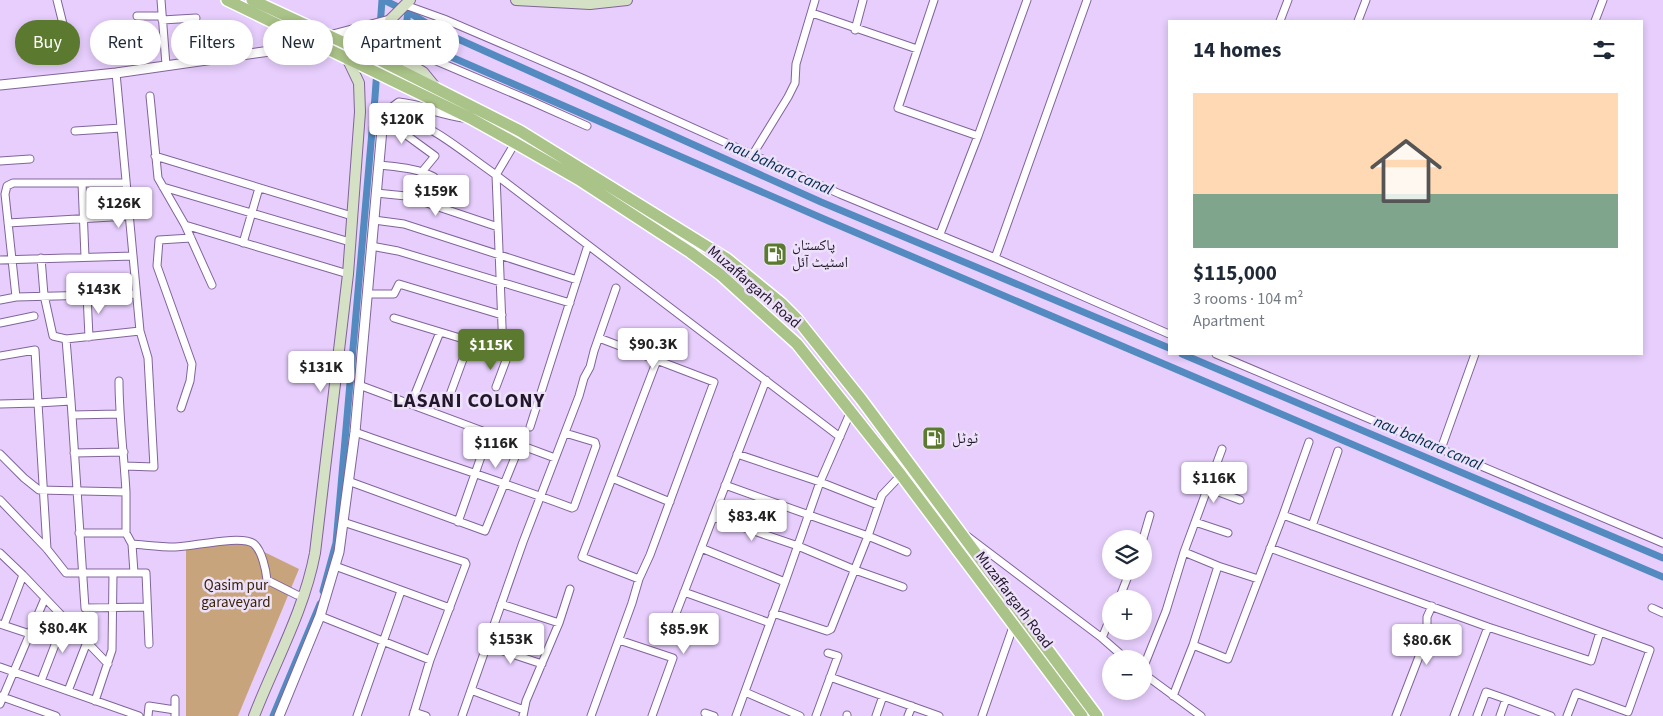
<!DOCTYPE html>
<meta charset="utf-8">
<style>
:root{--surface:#fff;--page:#f2f2f3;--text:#1f2937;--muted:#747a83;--accent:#5b7a30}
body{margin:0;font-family:"Source Sans 3","Noto Naskh Arabic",sans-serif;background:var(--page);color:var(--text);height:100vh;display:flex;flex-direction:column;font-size:19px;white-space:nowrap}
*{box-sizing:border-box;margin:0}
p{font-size:16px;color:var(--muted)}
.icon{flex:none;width:28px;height:28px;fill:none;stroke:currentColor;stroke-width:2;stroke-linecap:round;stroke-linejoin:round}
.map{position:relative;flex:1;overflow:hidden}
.drawer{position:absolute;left:1168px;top:20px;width:475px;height:335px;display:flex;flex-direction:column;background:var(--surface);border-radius:0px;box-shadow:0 2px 8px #0003}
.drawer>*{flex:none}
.banner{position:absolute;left:15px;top:20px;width:475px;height:45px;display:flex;gap:10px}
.buttons{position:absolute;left:1102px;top:530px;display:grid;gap:10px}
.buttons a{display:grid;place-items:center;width:50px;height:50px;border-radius:50%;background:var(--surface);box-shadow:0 2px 8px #0003;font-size:25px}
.price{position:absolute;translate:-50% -42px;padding:0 11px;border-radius:5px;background:#fff;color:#222;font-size:16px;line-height:32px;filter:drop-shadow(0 1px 2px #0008)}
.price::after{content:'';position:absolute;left:50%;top:30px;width:15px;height:11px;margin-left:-8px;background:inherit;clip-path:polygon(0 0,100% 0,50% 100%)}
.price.active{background:var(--accent);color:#fff}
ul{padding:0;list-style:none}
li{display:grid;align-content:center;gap:10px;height:265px;padding:0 25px}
li span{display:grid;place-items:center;height:155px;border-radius:0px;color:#555}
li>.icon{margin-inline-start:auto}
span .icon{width:90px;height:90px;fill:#fffc;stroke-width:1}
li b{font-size:21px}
h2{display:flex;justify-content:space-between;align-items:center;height:60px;padding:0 25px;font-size:21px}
.tag{padding:0 18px;border-radius:22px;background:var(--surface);box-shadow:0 2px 8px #0003;font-size:18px;line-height:45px}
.tag.active{background:var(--accent);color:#fff}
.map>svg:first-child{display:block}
</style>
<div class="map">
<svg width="1663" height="716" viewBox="0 0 1663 716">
<rect width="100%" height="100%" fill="#e7cefd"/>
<path fill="#c8a47d" d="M240,540l59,29 -61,147h-52v-167z"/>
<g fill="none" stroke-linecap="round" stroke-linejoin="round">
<path stroke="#538ac0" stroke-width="7" d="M384,0l24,12 30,18 383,172 348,146
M408,12c-3,17 -2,19 11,31l405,176 839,358
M1182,354l481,204
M323,591l13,-48 39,-446 7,-97
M273,716l47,-112"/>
<g stroke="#816499" stroke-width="9">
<path id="minor" d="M57,0l7,28
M161,0l5,65
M934,0l-36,108 80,28
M405,5l39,14 140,60 256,115 155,64 174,76
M812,13l105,36
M137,16h24
M162,20l34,-2
M1280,21l8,-21
M1358,21l8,-21
M1595,21l8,-21
M855,30l8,-30
M390,31l37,26 104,44 56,25
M150,96l8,82 27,47 27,60
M401,116c34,11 66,39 95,59l344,262
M383,118l52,38 -14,17
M75,131l46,-3
M753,154l35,-57 7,-14 1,-19 19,-64
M155,156l197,60
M0,161l30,-2
M379,165c18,2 39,3 55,12
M82,183l3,74
M163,187l187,55
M376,193l30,3 92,31
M374,220l30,4 173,56
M8,223l121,-7
M185,225l163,49
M940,234l38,-98 49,-136
M243,243l16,-55
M371,246l27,5 172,52
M41,258l3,37 9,41 13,3 74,-8 -24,-258
M995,258l92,-258
M0,260l133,-4
M367,294h27l5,-10 103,31
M87,295l2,42
M16,297l-11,-103 2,-8 6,-3h113
M0,300l16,-3 120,-3
M394,318l109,33
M0,323l34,-7
M66,339l5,62
M1216,354l447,189
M0,356l35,-6 3,53 -38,1
M359,385l196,73
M496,387l12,-32 -5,-4 -7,-176 19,-32
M448,400l22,-60
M411,404l29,-72
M181,408l9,-27 2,-17 -35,-98 2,-26 32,-2
M72,415l47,-1
M530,427l58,-182
M355,432c72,26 145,49 217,76l2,-1 22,-61 -1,-4 -30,-9
M1309,442l-26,73 317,117
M1441,449l34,-95
M74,453l50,-1
M0,454l24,24 15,12 87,2c-2,-37 -7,-74 -7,-111
M737,454l83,28 58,23
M125,466l29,1 -6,-109 -8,-27
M612,478l58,24
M348,481l137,50 35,-86
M725,485l143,51 39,16
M1208,488l32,12
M126,492v41l6,11 2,29
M0,500l47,49 19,24h80l3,71
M713,517l85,29 57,24 48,17
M343,522l122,40 1,2 -36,96 -17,56
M458,522l31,-88
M1195,522l33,11
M1312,526l26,-75
M79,533h47
M967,536l135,102 24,21
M1143,539l7,-24
M132,544c14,1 28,3 43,3 16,0 67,-13 79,-3 8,7 12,26 13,36l30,15 7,1
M701,548l84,34
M1270,548l218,79
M47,549l-9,-146 33,-2 14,207 62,-1
M1184,552l38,-103
M0,553l23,22 85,89
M335,566l115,42
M639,579l-57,-22 75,-197
M684,592l86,31
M1119,599l11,-28
M501,604l58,19
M1652,608l11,5
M773,613l54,18 4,-2 37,-93 14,-41 19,-20
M320,616l110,44
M675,616l91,-236
M0,624l30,10
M4,625l19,-50
M1102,638l9,-22
M619,640l54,18 -21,58
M1193,645l25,-79 40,13
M488,646l54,18
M1144,666l22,-55 18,-59 34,14
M0,667l139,49
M1144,674l57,42
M830,677l109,39
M41,681l24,-62
M471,690l53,20
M68,691l19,-49
M745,692l55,24
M0,696l56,20
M1173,696l20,-51 35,14 55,-144
M95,701l17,-51 1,-77
M0,704l45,-106
M414,712l12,4
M705,713l9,3
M148,716l1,-10 26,4
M175,716v-17
M357,716l44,-125
M462,716l61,-174 56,-146 5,-18 6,-11 4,-16 22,-63
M523,716l3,-15 33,-78 11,-34
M591,716l41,-113 7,-24 11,-24 64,-173 -115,-44
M736,716l49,-134 35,-100 31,-71
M816,716l22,-60 -10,-3
M847,716v-1
M876,716l7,-20
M908,716l4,-10
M982,716l32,-92
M1396,716l31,-80v-19l5,-11
M1454,716l34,-89 103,34 9,-29 50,18 -22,62 -52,-19 -9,23
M1477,716l9,-24 20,7
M1500,716l6,-17 45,17"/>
</g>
<g stroke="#816499" stroke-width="11">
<path id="tertiary" d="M329,36l61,-16
M270,51l6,-11 -1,-17
M0,85l116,-12 154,-22 52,-4
M279,716l41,-100 19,-64 16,-120 28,-314 4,-6 12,-9c22,2 42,11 64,14"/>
</g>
<g stroke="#816499" stroke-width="12">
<path id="secondary" d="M410,0l-20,20 1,21 4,11 7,8 21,12 13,16
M516,0l74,4 37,-4
M254,716c21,-54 50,-105 61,-163l33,-279 12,-162 -1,-29 -12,-25"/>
</g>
<g stroke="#fff" stroke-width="14">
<path id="primary" d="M227,0l243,118 45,25 63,36 112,73 31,23 76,69 104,131 181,241
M252,0l112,52 156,79 207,128 54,44 16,16 64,80 236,317"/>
</g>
<use href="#minor" stroke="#fff" stroke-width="7"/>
<use href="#tertiary" stroke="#fff" stroke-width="9"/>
<use href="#secondary" stroke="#d5e1c4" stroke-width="10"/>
<use href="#primary" stroke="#aac388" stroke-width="11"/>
</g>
<defs>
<g id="fuel-square" transform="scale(1.25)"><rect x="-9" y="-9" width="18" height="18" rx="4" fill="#5b7a30" stroke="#ede1f9"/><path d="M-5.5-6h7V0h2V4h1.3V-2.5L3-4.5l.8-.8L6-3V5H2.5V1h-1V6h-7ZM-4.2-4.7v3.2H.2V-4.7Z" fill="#fff"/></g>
</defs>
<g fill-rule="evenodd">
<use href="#fuel-square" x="775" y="254"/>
<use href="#fuel-square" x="934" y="438"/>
</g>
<g text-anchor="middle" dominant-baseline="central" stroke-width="5" stroke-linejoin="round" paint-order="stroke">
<g font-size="15" fill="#22162b" stroke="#ede1f9" text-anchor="start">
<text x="792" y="245">پاکستان<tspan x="792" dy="17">اسٹیٹ آئل</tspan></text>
<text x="952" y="438">ٹوٹل</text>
</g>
<g font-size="15" fill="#22162b" stroke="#ede1f9">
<text transform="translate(754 287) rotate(41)">Muzaffargarh Road</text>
<text transform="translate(1014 600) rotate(53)">Muzaffargarh Road</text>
</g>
<g font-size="15" fill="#3a2408" stroke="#ede1f9">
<text x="236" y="585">Qasim pur<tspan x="236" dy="17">garaveyard</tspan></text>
</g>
<g font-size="16" font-style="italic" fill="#002b4e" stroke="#ede1f9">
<text transform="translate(779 167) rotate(24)">nau bahara canal</text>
<text transform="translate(1428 443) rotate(23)">nau bahara canal</text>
</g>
<g font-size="20" font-weight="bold" letter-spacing="1" fill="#22162b" stroke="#ede1f9">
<text x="469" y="401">LASANI COLONY</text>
</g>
</g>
</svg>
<div class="buttons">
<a><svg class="icon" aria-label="layers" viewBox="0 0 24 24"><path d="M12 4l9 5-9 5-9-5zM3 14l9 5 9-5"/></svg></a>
<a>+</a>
<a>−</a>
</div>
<b class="price" style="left:402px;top:145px">$120K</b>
<b class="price" style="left:436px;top:217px">$159K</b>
<b class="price" style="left:119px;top:229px">$126K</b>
<b class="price" style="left:99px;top:315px">$143K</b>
<b class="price" style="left:653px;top:370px">$90.3K</b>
<b class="price active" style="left:491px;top:371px">$115K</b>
<b class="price" style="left:321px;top:393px">$131K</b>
<b class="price" style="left:496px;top:469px">$116K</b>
<b class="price" style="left:1214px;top:504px">$116K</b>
<b class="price" style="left:752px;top:542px">$83.4K</b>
<b class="price" style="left:63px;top:654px">$80.4K</b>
<b class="price" style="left:684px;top:655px">$85.9K</b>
<b class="price" style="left:511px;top:665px">$153K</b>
<b class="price" style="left:1427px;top:666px">$80.6K</b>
<div class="banner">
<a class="tag active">Buy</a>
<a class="tag">Rent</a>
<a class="tag">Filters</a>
<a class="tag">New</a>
<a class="tag">Apartment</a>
</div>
<section class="drawer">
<h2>14 homes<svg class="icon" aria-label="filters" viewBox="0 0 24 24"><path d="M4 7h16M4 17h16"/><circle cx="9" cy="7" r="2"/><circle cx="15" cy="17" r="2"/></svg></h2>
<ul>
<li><span style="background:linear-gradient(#ffd9b3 65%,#7fa58c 0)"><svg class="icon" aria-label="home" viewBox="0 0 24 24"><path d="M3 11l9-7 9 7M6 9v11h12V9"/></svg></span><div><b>$115,000</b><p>3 rooms · 104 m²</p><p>Apartment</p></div></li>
</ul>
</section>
</div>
